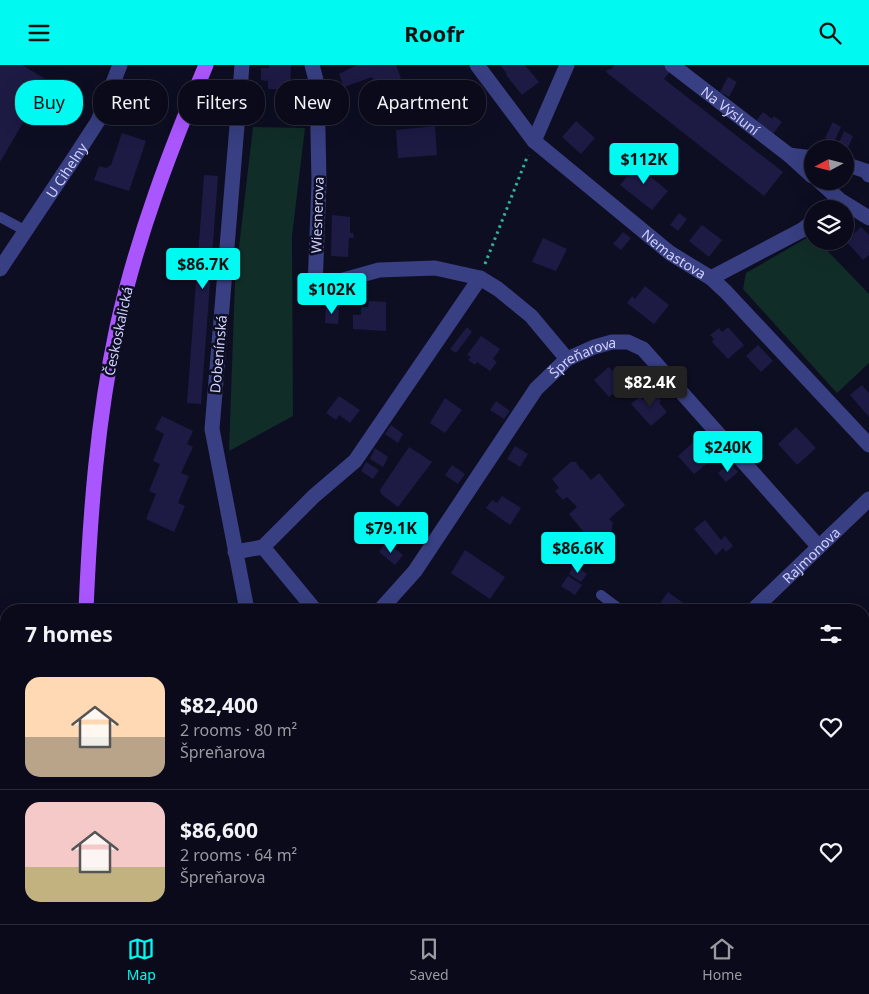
<!DOCTYPE html>
<meta charset="utf-8">
<style>
:root{--surface:#0a0a1a;--page:#131323;--text:#f1f3f6;--muted:#999aa2;--line:#2a2b39;--accent:#00faf2}
body{margin:0;font-family:"Noto Sans",sans-serif;background:var(--page);color:var(--text);height:100vh;display:flex;flex-direction:column;font-size:19px;white-space:nowrap}
*{box-sizing:border-box;margin:0}
p{font-size:16px;color:var(--muted)}
.icon{flex:none;width:28px;height:28px;fill:none;stroke:currentColor;stroke-width:2;stroke-linecap:round;stroke-linejoin:round}
.map{position:relative;flex:1;overflow:hidden}
.drawer{position:absolute;left:0px;top:539px;width:870px;height:321px;display:flex;flex-direction:column;background:var(--surface);border-radius:20px 20px 0 0;box-shadow:0 5px 20px #0002,0 0 0 1px var(--line)}
.drawer>*{flex:none}
.top-card{position:absolute;left:15px;top:15px;width:500px;height:45px;display:flex;gap:10px}
.needle{width:32px;rotate:263deg}
.controls{position:absolute;left:804px;top:75px;display:grid;gap:10px}
.controls a{display:grid;place-items:center;width:50px;height:50px;border-radius:50%;background:var(--surface);box-shadow:0 5px 20px #0002,0 0 0 1px var(--line);font-size:25px}
.price{position:absolute;translate:-50% -42px;padding:0 11px;border-radius:5px;background:var(--accent);color:#111;font-size:16px;line-height:32px;filter:drop-shadow(0 1px 2px #0008)}
.price::after{content:'';position:absolute;left:50%;top:30px;width:15px;height:11px;margin-left:-8px;background:inherit;clip-path:polygon(0 0,100% 0,50% 100%)}
.price.active{background:#222;color:#fff}
ul{padding:0;list-style:none}
li{display:flex;align-items:center;gap:15px;height:125px;padding:0 25px}
li+li{border-top:1px solid var(--line)}
li span{display:grid;place-items:center;flex:none;width:140px;height:100px;border-radius:15px;color:#555}
li>.icon{margin-inline-start:auto}
span .icon{width:60px;height:60px;fill:#fffc;stroke-width:1}
li b{font-size:21px}
h2{display:flex;justify-content:space-between;align-items:center;height:60px;padding:0 25px;font-size:21px}
.pill{padding:0 18px;border-radius:20px;background:var(--surface);box-shadow:0 5px 20px #0002,0 0 0 1px var(--line);font-size:18px;line-height:45px}
.pill.active{background:var(--accent);color:#111}
header{display:flex;justify-content:space-between;align-items:center;height:65px;padding:0 25px;background:var(--accent);color:#111;font-size:22px;font-weight:700}
.menu{display:flex;justify-content:space-around;align-items:center;height:70px;border-top:1px solid var(--line);background:var(--surface);font-size:14px;color:var(--muted)}
.menu a{display:grid;justify-items:center;gap:2px}
.menu .active{color:var(--accent)}
.map>svg:first-child{display:block}
</style>
<header><svg class="icon" aria-label="menu" viewBox="0 0 24 24"><path d="M4 6h16M4 12h16M4 18h16"/></svg>Roofr<svg class="icon" aria-label="search" viewBox="0 0 24 24"><circle cx="10" cy="10" r="6"/><path d="M15 15l6 6"/></svg></header>
<div class="map">
<svg width="869" height="859" viewBox="0 0 869 859">
<rect width="100%" height="100%" fill="#0e0e23"/>
<path fill="#112d28" d="M253,62l52,1 -13,108 1,180 -64,35 6,-169z
M812,170v6h6l51,53v69l-32,30 -94,-104 3,-16z
M869,775v84h-77l5,-5h67v-73z"/>
<path fill="#1d1a44" d="M0,0h22l25,15 -8,13 4,9 -11,5 3,8 -11,6 -24,41z
M269,0h22l-1,25 -22,-1v-8l-7,-1v-12h8z
M357,0h39l5,13 -24,11 -5,-12 -28,10 -5,-13z
M502,0h23l14,17 -17,13 -16,-20 1,-1 -6,-8z
M615,0h52l5,4 -8,10 119,93 -19,24 -158,-124 2,-3 2,1z
M728,12l9,5 -8,15 -9,-5z
M763,47l9,7 2,-3 8,6 -9,12 -17,-13z
M576,56l19,17 -14,16 -19,-17z
M833,57l8,5 -7,15 -9,-4z
M435,61l2,29 -39,3 -2,-28z
M844,66l9,5 -6,14 -9,-5z
M122,68l24,8 -17,50 -35,-11 5,-14 7,2 5,-3z
M643,91l11,9 -7,9 21,17 -16,19 -32,-25z
M204,110l14,1 -17,228 -14,-1z
M679,148l8,6 -9,12 -8,-6z
M332,150l18,2v16h3l1,5h-5l-1,19 -17,-1z
M702,160l20,15 -13,17 -20,-16z
M861,162l8,8v20l-6,5 -17,-19z
M623,167l8,6 -10,12 -8,-6z
M543,173l24,11 -11,22 -24,-9z
M815,176h15l3,3 -8,8z
M645,221l24,19 -15,19 -27,-21 5,-7 3,3z
M369,236l17,1v29l-33,-2v-14h8v-8h7z
M326,241h13l-1,18 -13,-1z
M467,262l5,5 -16,21 -6,-4z
M728,262l16,18 -16,14 -16,-17 2,-3 -4,-4 9,-7 3,4z
M481,271l19,13 -7,10 4,3 -7,9 -13,-9 -2,3 -7,-5 3,-3 -4,-2z
M758,280l15,16 -12,11 -15,-16z
M644,300l7,8 -13,11 -7,-9z
M609,302l15,17 -15,13 -15,-17z
M862,320l7,8v24l-19,-22z
M653,326l8,10 -2,2 8,9 -16,14 -20,-22 9,-8 3,4z
M339,331l21,14 -10,13 -11,-8 -3,5 -10,-7z
M445,333l17,12 -17,23 -15,-10z
M496,336l14,10 -6,8 -14,-9z
M162,351l31,15 -6,13 6,3 -12,26 8,3 -11,27 7,3 -11,26 -28,-13 10,-25 -7,-3 11,-27 -7,-3 11,-27 -9,-5z
M391,360l12,9 -5,9 -13,-9z
M796,362l20,21 -19,17 -19,-21z
M697,374l17,19 -20,16 -16,-18z
M515,381l13,8 -8,13 -13,-8z
M409,382l23,15 -34,45 -17,-13 -1,-4z
M375,383l13,9 -5,10 -13,-8z
M366,397l13,8 -6,9 -12,-8z
M571,397h5l5,8 1,-1 9,11 8,-7 26,32 -16,14 4,4 -2,10 -10,9 -10,-1 -22,-27 8,-7 -10,-10 -4,3 -8,-9 4,-3 -7,-9z
M730,398l8,9 -12,10 -8,-9z
M452,400l13,9 -7,10 -13,-9z
M502,431l19,12 -11,17 -24,-17 6,-8 5,3z
M705,455l16,20 4,-4 8,10 -7,6 -3,-4 -7,7 -22,-26z
M386,477l17,13 -8,10 -16,-13z
M465,485l40,27 -15,22 -39,-26z
M574,500l13,9 -6,8 -12,-8z
M568,511l14,9 -7,10 -14,-9z
M668,527l21,15 -2,3h-32z
M581,538l10,7h-15z
M188,854h7l3,5h-19z
M254,854h12v3l-11,2z
M361,854h15l1,5h-15z
M591,854h53l4,2 -2,3h-29l-4,-3 -3,3h-17l-4,-2z"/>
<g fill="none" stroke-linecap="round" stroke-linejoin="round">
<path stroke="#2eb49b" stroke-width="3" stroke-dasharray="2.5 4" stroke-linecap="butt" d="M485,199l43,-109"/>
<path stroke="#383f82" stroke-width="10" d="M0,152l26,14
M601,530l20,15"/>
<g stroke="#383f82" stroke-width="15">
<path d="M242,0l-30,364 35,181"/>
<path d="M312,0l5,19 2,98 -4,106 64,-18 56,-2 45,10 18,11 33,27 36,43"/>
<path id="s1" d="M477,0l57,76 136,112 41,25 15,14 143,153"/>
<path id="s2" d="M672,0l117,90 23,21"/>
<path d="M534,76l33,-76"/>
<path d="M789,90l23,3"/>
<path d="M845,99l21,7 3,4"/>
<path d="M819,116l21,19 29,18"/>
<path id="s3" d="M0,204l74,-111 24,-37 22,-56"/>
<path d="M711,213l91,-48 10,-8"/>
<path d="M263,482l51,-51 41,-35 125,-183"/>
<path d="M235,487l28,-5 52,63"/>
<path id="s4" d="M380,545l35,-39 121,-182 31,-30 27,-12 18,-5h16l15,7 175,197"/>
<path id="s5" d="M753,545l116,-111"/>
<path d="M681,854l7,5"/>
<path d="M559,859l3,-5"/>
</g>
<path stroke="#aa56ff" stroke-width="15" d="M86,545c4,-95 11,-190 31,-283 20,-90 53,-177 89,-262
M117,854l1,5
M317,854l2,5"/>
</g>
<g text-anchor="middle" dominant-baseline="central" stroke-width="5" stroke-linejoin="round" paint-order="stroke">
<g font-size="14" fill="#cfd0ff" stroke="#0e0e23">
<text stroke="none"><textPath href="#s2" startOffset="74">Na Výsluní</textPath></text>
<text stroke="none"><textPath href="#s3" startOffset="119">U Cihelny</textPath></text>
<text transform="translate(317 150) rotate(-88)">Wiesnerova</text>
<text stroke="none"><textPath href="#s1" startOffset="275">Nemastova</textPath></text>
<text transform="translate(118 266) rotate(-78)">Českoskalická</text>
<text transform="translate(218 289) rotate(-85)">Dobenínská</text>
<text stroke="none"><textPath href="#s4" startOffset="329">Špreňarova</textPath></text>
<text stroke="none"><textPath href="#s5" startOffset="80">Rajmonova</textPath></text>
</g>
</g>
</svg>
<div class="controls">
<a><svg class="needle" viewBox="-14 -14 28 28"><path d="M0-13l5 13h-10z" fill="#e53935"/><path d="M0 13l5-13h-10z" fill="#999aa2"/></svg></a>
<a><svg class="icon" aria-label="layers" viewBox="0 0 24 24"><path d="M12 4l9 5-9 5-9-5zM3 14l9 5 9-5"/></svg></a>
</div>
<b class="price" style="left:644px;top:120px">$112K</b>
<b class="price" style="left:203px;top:225px">$86.7K</b>
<b class="price" style="left:332px;top:250px">$102K</b>
<b class="price active" style="left:650px;top:343px">$82.4K</b>
<b class="price" style="left:728px;top:408px">$240K</b>
<b class="price" style="left:391px;top:489px">$79.1K</b>
<b class="price" style="left:578px;top:509px">$86.6K</b>
<div class="top-card">
<a class="pill active">Buy</a>
<a class="pill">Rent</a>
<a class="pill">Filters</a>
<a class="pill">New</a>
<a class="pill">Apartment</a>
</div>
<section class="drawer">
<h2>7 homes<svg class="icon" aria-label="filters" viewBox="0 0 24 24"><path d="M4 7h16M4 17h16"/><circle cx="9" cy="7" r="2"/><circle cx="15" cy="17" r="2"/></svg></h2>
<ul>
<li><span style="background:linear-gradient(#ffd9b3 60%,#b9a48a 0)"><svg class="icon" aria-label="home" viewBox="0 0 24 24"><path d="M3 11l9-7 9 7M6 9v11h12V9"/></svg></span><div><b>$82,400</b><p>2 rooms · 80 m²</p><p>Špreňarova</p></div><svg class="icon" aria-label="heart" viewBox="0 0 24 24"><path d="M12 20l-8-8c-3-5 5-10 8-4 3-6 11-1 8 4z"/></svg></li>
<li><span style="background:linear-gradient(#f6c9c9 65%,#c2b280 0)"><svg class="icon" aria-label="home" viewBox="0 0 24 24"><path d="M3 11l9-7 9 7M6 9v11h12V9"/></svg></span><div><b>$86,600</b><p>2 rooms · 64 m²</p><p>Špreňarova</p></div><svg class="icon" aria-label="heart" viewBox="0 0 24 24"><path d="M12 20l-8-8c-3-5 5-10 8-4 3-6 11-1 8 4z"/></svg></li>
</ul>
</section>
</div>
<nav class="menu">
<a class="active"><svg class="icon" aria-label="map" viewBox="0 0 24 24"><path d="M3 6l6-2 6 2 6-2v14l-6 2-6-2-6 2zM9 4v14M15 6v14"/></svg>Map</a>
<a><svg class="icon" aria-label="saved" viewBox="0 0 24 24"><path d="M7 4h10v16l-5-4-5 4z"/></svg>Saved</a>
<a><svg class="icon" aria-label="home" viewBox="0 0 24 24"><path d="M3 11l9-7 9 7M6 9v11h12V9"/></svg>Home</a>
</nav>
